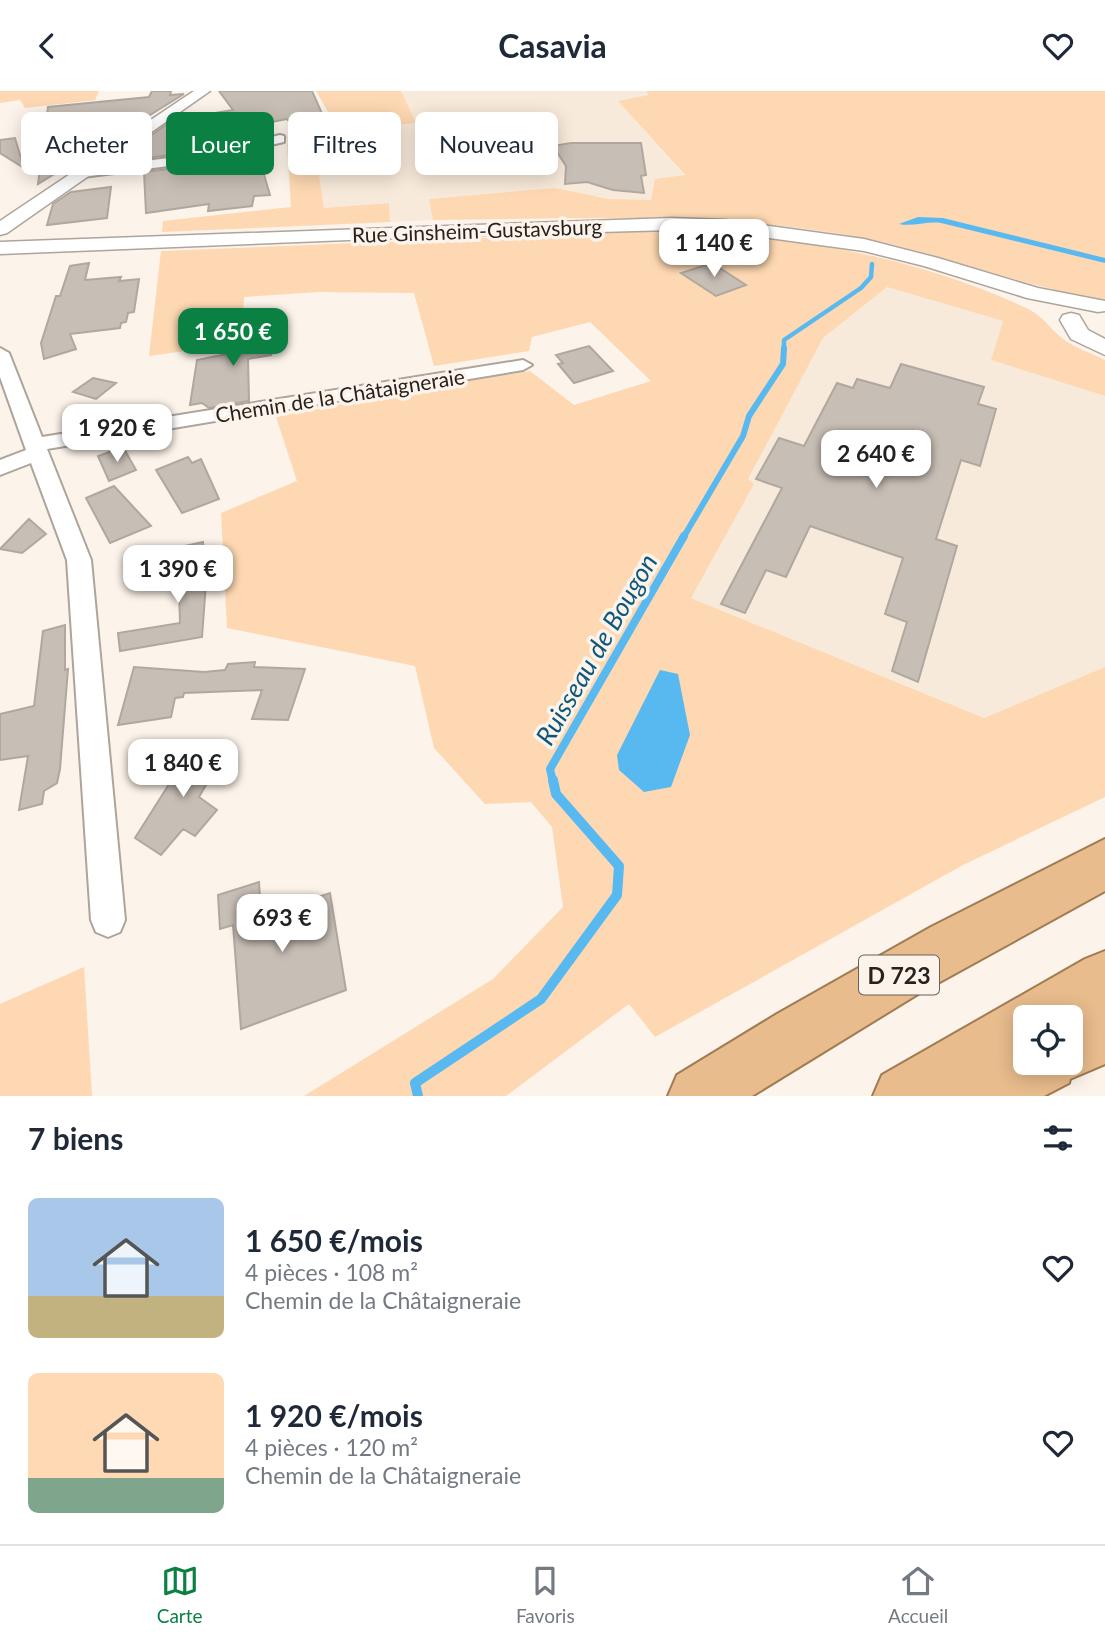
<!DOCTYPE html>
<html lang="fr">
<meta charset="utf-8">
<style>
:root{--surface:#fff;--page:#f6f6f7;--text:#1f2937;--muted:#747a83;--line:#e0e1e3;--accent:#0b8043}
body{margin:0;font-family:Lato,sans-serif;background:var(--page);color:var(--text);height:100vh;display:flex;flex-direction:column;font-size:26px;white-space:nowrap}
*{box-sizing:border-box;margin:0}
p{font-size:23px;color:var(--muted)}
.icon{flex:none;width:38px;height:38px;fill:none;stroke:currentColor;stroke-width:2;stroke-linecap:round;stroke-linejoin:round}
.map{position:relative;height:1005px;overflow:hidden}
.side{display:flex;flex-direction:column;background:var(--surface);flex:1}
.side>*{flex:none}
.top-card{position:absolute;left:21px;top:21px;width:700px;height:63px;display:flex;gap:14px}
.fabs{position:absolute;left:1013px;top:914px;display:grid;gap:14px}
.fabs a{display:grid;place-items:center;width:70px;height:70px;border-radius:10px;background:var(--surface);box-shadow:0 4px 18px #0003;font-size:35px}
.price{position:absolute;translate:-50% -60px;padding:0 16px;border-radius:14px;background:#fff;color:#222;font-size:23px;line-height:46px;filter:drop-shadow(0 2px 4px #0008)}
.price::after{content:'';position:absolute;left:50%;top:42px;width:21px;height:16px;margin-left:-10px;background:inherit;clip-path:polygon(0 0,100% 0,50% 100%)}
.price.active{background:var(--accent);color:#fff}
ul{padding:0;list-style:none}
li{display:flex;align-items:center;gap:21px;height:175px;padding:0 28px}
li span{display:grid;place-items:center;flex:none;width:196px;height:140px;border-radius:10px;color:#555}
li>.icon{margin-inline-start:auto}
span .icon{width:84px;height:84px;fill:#fffc;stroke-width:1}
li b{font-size:30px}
h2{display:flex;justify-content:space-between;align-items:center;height:84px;padding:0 28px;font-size:30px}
.tag{padding:0 24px;border-radius:10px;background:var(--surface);box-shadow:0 4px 18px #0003;font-size:24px;line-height:63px}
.tag.active{background:var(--accent);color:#fff}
header{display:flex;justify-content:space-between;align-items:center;height:91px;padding:0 28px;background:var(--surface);font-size:32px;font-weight:700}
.dock{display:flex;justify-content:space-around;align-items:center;height:98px;border-top:2px solid var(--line);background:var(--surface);font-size:19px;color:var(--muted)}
.dock a{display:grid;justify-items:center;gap:4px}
.dock .active{color:var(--accent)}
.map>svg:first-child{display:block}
</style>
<header><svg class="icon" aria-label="back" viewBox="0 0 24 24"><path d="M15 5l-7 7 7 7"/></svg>Casavia<svg class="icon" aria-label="heart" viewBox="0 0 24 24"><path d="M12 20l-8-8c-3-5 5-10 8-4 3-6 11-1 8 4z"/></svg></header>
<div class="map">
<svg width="1105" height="1005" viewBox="0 0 1105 1005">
<rect width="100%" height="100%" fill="#fcf3ea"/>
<path fill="#f8eada" d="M401,0h245l4,4 -31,7 66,74 -34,24 -28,1 -26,-5 -167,3 3,21 -43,2 -1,-19 -65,5 -10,-66 -27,2 -1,-8 129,-13z
M887,196l116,34 -12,39 114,36v271l-121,51 -293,-120 62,-113 -6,-6 76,-141z"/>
<path fill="#fdd8b2" d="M0,0h99l-4,9 -70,8 -5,-8 -20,3z
M316,0h85l15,32 -77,8z
M646,0h459v209c-88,-14 -170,-50 -258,-65 -137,-24 -276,-16 -414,-15l-4,-21 126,-11 54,11 42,1 4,-21 30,-4 -67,-74 31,-6z
M314,51l10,66 65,-5 1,19 -228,10 1,-11 128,-14 -4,-63z
M653,140c128,3 256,22 373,77 18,8 24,21 36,30 12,10 30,15 43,22v36l-114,-36 12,-39 -116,-34 -64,51 -75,141 6,5 -63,114 293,120 121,-51v130l-142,68 -308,172 -26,-33 -123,92h-202l189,-117 70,-72 -11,-80 -21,-25 -46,2 -51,-56 -19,-82 -188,-38 -6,-115 76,-32 -21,-64 164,-32 90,-14 44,34 77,-24 -61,-59 -58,15 -3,14 -95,15 -20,-73 -96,-1 -74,5 -3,46 -92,13 12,-105z
M84,876l8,129h-92v-92z"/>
<path fill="#58b9f0" d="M918,126l25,1 162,40v5l-164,-40c-14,-2 -29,4 -42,1z
M660,579l18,4 12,61 -19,52 -27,5 -25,-22 -2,-15z"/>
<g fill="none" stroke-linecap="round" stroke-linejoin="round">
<path stroke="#58b9f0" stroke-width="4.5" d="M784,259v-10l77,-52 10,-11 1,-13"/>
<path stroke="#58b9f0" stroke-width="6" d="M683,447l60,-102 6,-20 34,-52 1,-16"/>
<path stroke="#58b9f0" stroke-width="8" d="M553,691l-3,-13 134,-233"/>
<path stroke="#58b9f0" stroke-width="10" d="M418,1005l-3,-13 126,-84 76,-104 2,-29 -63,-72 -3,-14"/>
</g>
<path fill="#c7beb5" stroke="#b0a89f" stroke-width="2" d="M152,0h19l-1,4 14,-1 -146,90 10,-77 101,-10z
M219,0h93l12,27 -34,5 -3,-4 -36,7 3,12 -62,14 -45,6 3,-22 23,-16 60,-10z
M15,47l9,30 -24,-15v-13z
M571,52h70l5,32 -5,1 3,17 -31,-3 -26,-8 -22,2 1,-18 -13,-20z
M257,60l13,44 -16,1 -2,10 -44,5 1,-7 -63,9 -2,-41 49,-6z
M111,96l-4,31 -60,7 6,-21 18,-12z
M89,172l-4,17 36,-3 -2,4 20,-2 -5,33 -6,1 -2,9 -5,1 -1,5 -50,6 6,15 -32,10 -3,-16 15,-47h4l10,-30z
M712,172l34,22 -30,11 -35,-23z
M271,226l1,9h11l-12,29 -23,4 1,42 -40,7 -7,-5 -12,2 7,-45 50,-10 1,-29z
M589,255l24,25 -39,12 -16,-19 5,-1 -7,-8z
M901,273l83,23 -6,17 18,5 -16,57 -19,-6 -25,79 21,7 -39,136 -26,-11 15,-49 -22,-8 18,-56 -93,-32 -24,51 -20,-7 -21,43 -24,-9 61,-116 -26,-9 23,-41 25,8 33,-63 16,5 4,-9 33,9z
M93,287l23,5 -20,16 -23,-7z
M123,356l13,23 -27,11 -11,-25z
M188,366l4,6 9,-4 18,40 -37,14 -26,-43z
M114,395l37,40 -41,17 -24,-45z
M29,428l17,15 -24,19 -22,-4z
M203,451l3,41 -4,54 -82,14 -2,-18 62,-10 -2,-65 2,-11z
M65,534v45l3,-1 -8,100 -3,14 -13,8 -2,13 -23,6 9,-54 -28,4v-46l34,-8 9,-75z
M255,571l-1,5 51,2 -17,51 -36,-1 10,-29 -78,3 -1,4 -8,1 -4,19 -53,8 16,-58 70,5 21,-2 3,-6z
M197,649l31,7 -29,50 18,13 -22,26 -12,-7 -22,26 -26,-17z
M259,791l2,34 69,-23 16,97 -105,39 -8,-104 -13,4 -2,-34z"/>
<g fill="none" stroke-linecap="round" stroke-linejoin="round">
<g stroke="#ada59c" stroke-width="4">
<path id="minor" d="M280,44l4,1v6l-92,21 -109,14 -6,-4 6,-4 109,-14z
M0,257l9,5 33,84 481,-77 9,5 -9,5 -476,79 44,111 34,360 -5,12 -12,5 -12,-5 -5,-12 -24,-360 -36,-97 -31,12v-15l26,-10 -26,-73z"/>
</g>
<g stroke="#ada59c" stroke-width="3">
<path id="tertiary" d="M194,0h16l-203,142 -7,2v-14z
M672,127l53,2 139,19 74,19 100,30 67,13v10l-7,1 -71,-14 -103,-32 -60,-15 -139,-19 -53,-2 -223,6 -449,18v-12z
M1071,222l8,2 9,15 17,9v16l-34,-16 -11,-19 3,-5z"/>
</g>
<g stroke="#a07b53" stroke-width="4">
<path id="trunk" d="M1105,748v52l-187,103 -166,102h-84l9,-21 100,-61 154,-87z
M1105,860v113l-35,15 -1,4 -25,13h-171l9,-21 203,-116zM1026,926h45v45h-45z"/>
</g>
<use href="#minor" fill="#fff" fill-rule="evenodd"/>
<use href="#tertiary" fill="#fff" fill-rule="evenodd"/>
<use href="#trunk" fill="#e8bc8c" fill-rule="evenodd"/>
</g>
<g text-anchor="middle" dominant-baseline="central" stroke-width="7" stroke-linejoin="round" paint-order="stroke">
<g font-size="21" fill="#25221f" stroke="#fcf3ea">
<text transform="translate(477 139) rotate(-2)">Rue Ginsheim-Gustavsburg</text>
<text transform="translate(340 304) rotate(-9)">Chemin de la Châtaigneraie</text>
</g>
<rect fill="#fcf3ea" stroke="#66615c" stroke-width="2" x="859" y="864.5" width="80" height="39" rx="5"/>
<g font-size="23" font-weight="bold" fill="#25221f">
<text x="899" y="884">D 723</text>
</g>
<g font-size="26" font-style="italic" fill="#0c587d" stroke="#fcf3ea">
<text transform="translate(596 558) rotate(-60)">Ruisseau de Bougon</text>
</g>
</g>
</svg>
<div class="fabs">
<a><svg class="icon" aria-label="locate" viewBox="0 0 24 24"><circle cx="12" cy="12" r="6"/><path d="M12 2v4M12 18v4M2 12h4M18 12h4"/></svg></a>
</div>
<b class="price" style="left:714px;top:188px">1 140 €</b>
<b class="price active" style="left:233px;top:277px">1 650 €</b>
<b class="price" style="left:117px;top:373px">1 920 €</b>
<b class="price" style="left:876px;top:399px">2 640 €</b>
<b class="price" style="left:178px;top:514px">1 390 €</b>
<b class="price" style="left:183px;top:708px">1 840 €</b>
<b class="price" style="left:282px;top:863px">693 €</b>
<div class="top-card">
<a class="tag">Acheter</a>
<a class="tag active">Louer</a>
<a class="tag">Filtres</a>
<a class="tag">Nouveau</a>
</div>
</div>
<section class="side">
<h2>7 biens<svg class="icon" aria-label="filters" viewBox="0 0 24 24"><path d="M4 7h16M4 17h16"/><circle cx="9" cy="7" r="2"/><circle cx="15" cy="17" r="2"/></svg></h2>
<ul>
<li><span style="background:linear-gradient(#a9c7e8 70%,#c2b280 0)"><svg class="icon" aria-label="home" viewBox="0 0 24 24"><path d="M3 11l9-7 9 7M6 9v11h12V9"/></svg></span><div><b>1 650 €/mois</b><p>4 pièces · 108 m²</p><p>Chemin de la Châtaigneraie</p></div><svg class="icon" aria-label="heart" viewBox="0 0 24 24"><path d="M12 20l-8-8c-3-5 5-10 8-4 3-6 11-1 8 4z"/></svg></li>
<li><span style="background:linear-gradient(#ffd9b3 75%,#7fa58c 0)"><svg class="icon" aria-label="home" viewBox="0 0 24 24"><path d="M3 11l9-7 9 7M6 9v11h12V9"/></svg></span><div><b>1 920 €/mois</b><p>4 pièces · 120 m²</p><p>Chemin de la Châtaigneraie</p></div><svg class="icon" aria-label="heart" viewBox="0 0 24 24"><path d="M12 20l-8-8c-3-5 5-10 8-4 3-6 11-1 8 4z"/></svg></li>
</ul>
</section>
<nav class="dock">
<a class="active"><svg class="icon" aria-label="map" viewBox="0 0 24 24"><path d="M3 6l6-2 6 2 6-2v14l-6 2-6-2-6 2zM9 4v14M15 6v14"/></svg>Carte</a>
<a><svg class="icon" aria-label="saved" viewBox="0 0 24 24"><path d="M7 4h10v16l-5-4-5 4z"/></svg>Favoris</a>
<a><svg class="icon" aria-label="home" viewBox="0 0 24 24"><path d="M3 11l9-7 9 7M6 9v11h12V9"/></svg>Accueil</a>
</nav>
